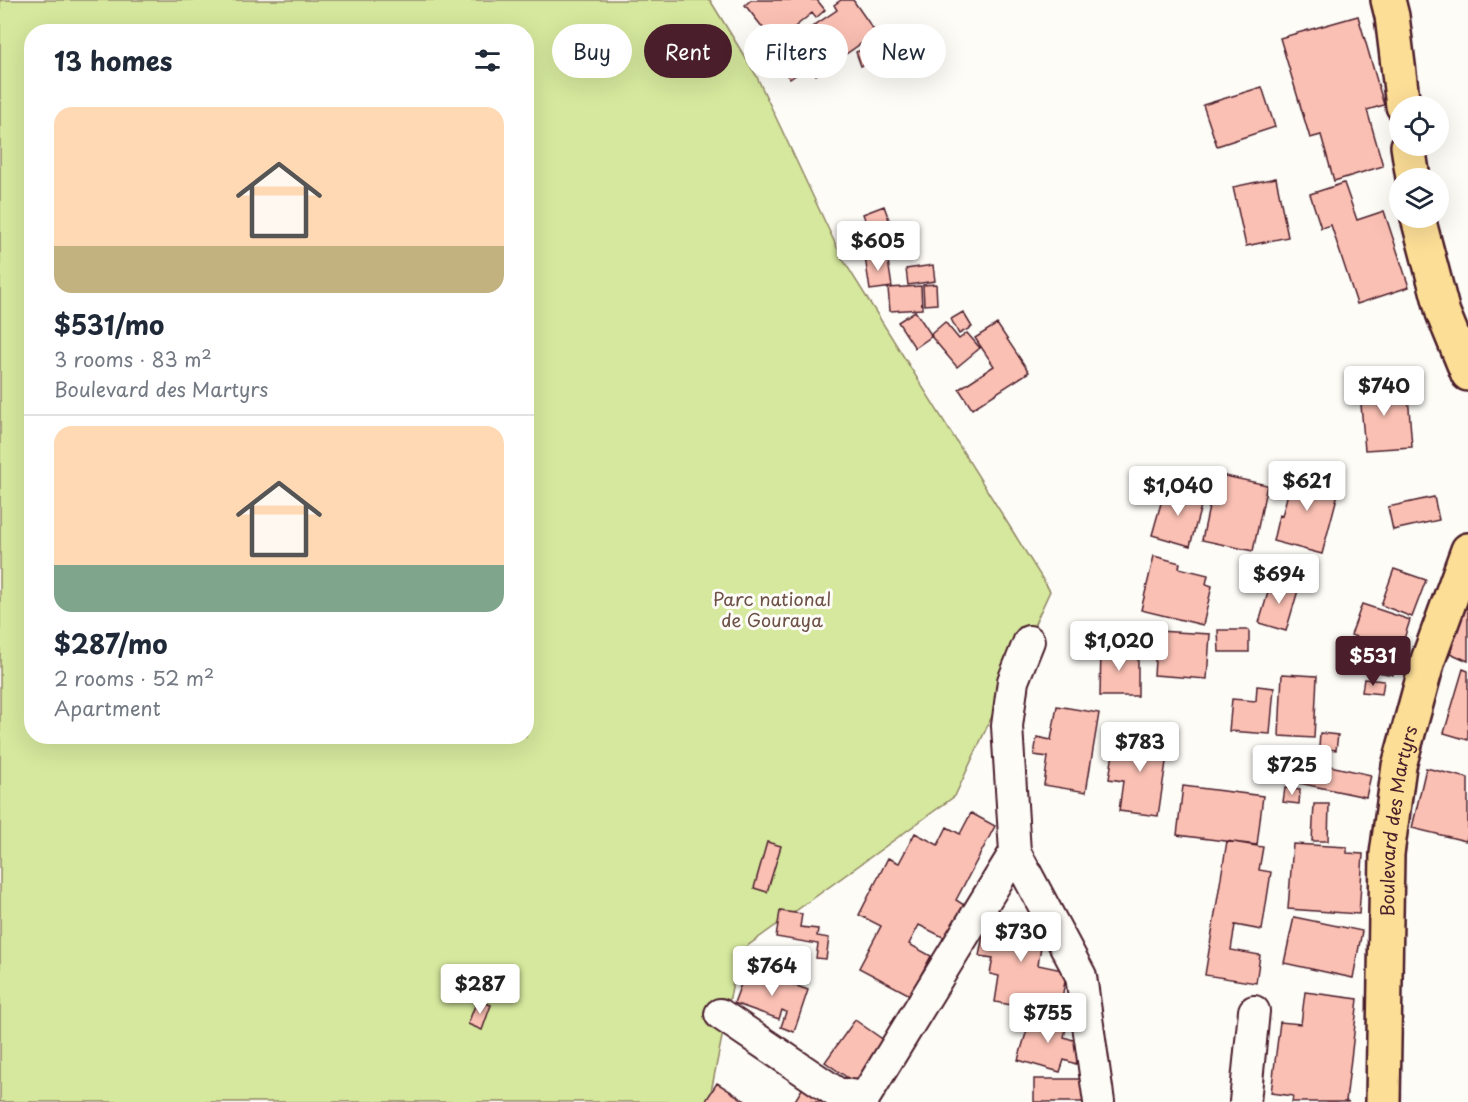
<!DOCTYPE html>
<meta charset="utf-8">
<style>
:root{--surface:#fff;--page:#f2f2f3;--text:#1f2937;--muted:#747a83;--line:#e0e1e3;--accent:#4a1f2b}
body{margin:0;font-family:"Playpen Sans",sans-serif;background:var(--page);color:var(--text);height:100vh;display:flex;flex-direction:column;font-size:22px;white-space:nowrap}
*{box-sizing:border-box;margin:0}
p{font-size:20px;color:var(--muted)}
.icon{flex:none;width:33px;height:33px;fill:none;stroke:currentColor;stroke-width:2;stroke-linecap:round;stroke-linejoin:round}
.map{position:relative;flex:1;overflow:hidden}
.sheet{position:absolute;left:24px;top:24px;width:510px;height:720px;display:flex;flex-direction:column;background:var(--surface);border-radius:24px;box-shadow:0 6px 24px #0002}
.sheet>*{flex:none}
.hud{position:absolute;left:552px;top:24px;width:570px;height:54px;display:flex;gap:12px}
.buttons{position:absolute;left:1389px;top:96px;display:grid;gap:12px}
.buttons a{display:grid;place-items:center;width:60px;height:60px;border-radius:50%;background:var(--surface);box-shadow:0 6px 24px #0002;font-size:30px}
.price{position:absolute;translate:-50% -51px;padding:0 14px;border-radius:6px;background:#fff;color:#222;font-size:20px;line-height:39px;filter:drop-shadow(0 2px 3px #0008)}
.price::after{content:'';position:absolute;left:50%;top:36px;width:18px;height:14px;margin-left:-9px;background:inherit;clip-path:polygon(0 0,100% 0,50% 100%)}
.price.selected{background:var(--accent);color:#fff}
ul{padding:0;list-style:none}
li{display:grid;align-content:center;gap:12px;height:318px;padding:0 30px}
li+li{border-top:2px solid var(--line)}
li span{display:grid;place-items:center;height:186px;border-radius:18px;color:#555}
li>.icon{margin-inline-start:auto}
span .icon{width:108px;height:108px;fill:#fffc;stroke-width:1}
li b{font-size:26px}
h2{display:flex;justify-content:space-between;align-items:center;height:72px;padding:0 30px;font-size:26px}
.pill{padding:0 21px;border-radius:27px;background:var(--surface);box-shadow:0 6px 24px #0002;font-size:21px;line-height:54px}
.pill.selected{background:var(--accent);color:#fff}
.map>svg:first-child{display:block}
</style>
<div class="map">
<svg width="1468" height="1102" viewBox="0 0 1468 1102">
<rect width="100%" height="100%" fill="#fdfcf7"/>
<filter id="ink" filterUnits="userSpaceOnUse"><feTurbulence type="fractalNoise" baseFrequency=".0167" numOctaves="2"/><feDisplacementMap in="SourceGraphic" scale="12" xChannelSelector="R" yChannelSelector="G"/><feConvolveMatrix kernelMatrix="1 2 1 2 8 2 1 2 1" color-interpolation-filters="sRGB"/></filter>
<g filter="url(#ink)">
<path fill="#d5e89d" stroke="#908464" stroke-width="1.5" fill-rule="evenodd" d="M0,0h710l46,75 86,183 208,333 -95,205 -216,156 -30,150h-709zM32,32h494v704h-494z"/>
<path fill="#fbc0b4" stroke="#4a1f2b" stroke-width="1.5" d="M751,0h66l8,10 -9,8 -4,-5 -37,30 -30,-38z
M841,0h12l23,33 -60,42 -6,-10 -20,14 -17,-26 64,-43 -3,-5z
M1358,16l26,89 -17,5 16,56 -49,15 -13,-46 -11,3 -30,-100z
M877,45l5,13 -21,8 -5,-14z
M1262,87l13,40 -58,19 -14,-41z
M1276,178l12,59 -42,9 -13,-59z
M1344,183l13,37 27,-9 25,76 -52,17 -26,-79 -10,3 -11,-34z
M884,206l7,19 -21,8 -7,-19z
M887,254l5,33 -22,3 -5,-33z
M933,265l2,16 -27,4 -2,-16z
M936,284l1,20 -13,1 -1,-20z
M921,286l1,23 -32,2 -2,-23z
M915,311l17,25 -17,12 -17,-26z
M963,312l9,15 -13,7 -8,-15z
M945,322l14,17 8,-6 13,15 -23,19 -27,-32z
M997,324l32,48 -57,37 -13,-20 35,-23 -19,-28z
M1387,380l1,17 20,-2 4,52 -47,3 -6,-68z
M1294,470l47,12 -19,72 -49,-13 6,-26 3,1z
M1216,474l51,11 -14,66 -51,-11z
M1165,489l38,10 -13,47 -38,-11z
M1434,497l5,23 -46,10 -5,-23z
M1154,556l26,7 -1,5 29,7 -2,9 6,2 -9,39 -62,-15z
M1394,569l32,11 -14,37 -31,-12z
M1272,579l27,8 -13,44 -27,-8z
M1456,600l12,4v57l-18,-8 5,-14 -13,-5z
M1362,604l48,16 -7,22 -16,-5 -4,10 -32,-12z
M1142,627h16v15l-16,-1z
M1218,630h31v22h-30z
M1157,631l53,3 -3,45 -53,-4z
M1348,644l49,9 -4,22 -49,-9z
M1101,648h37v48h-38z
M1463,669l5,2v69l-24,-7z
M1282,674l35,2 -3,62 -35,-2z
M1364,679l20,2 -2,13 -20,-2z
M1257,686l17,2 -4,46 -41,-3 3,-32 24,2z
M1057,706l42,7 -13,79 -42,-7 4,-28 -14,-2 3,-18 14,3z
M1320,733l18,2 -2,15 -17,-2z
M1116,734l53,8 -11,74 -39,-5 4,-30 -14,-2z
M1294,758l77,17 -5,22 -77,-16z
M1426,768l42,10v56l-2,7 -54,-13z
M1183,786l80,10 -6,49 -80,-10z
M1285,788l15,2 -1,14 -16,-2z
M1314,804h15l-1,37h-16z
M971,813l24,13 -39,74 8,5 -17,34 -28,-14 -10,19 22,12 -21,39 -51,-27 22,-42 -22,-11 29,-57 11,5 16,-30 23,12 9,-18 13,7z
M1227,841l36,6 -4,23 12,2 -9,58 -27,-5 -4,25 29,5 -4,28 -51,-8z
M767,842l14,4 -14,46 -13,-4z
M1293,844l54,3v6l16,1 -4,60 -71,-5z
M988,909l52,10 -3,14 6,2 -5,30 29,6 -8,43 -64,-12 4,-26 -9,-2 3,-16 -14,-2z
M780,911l22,3 -2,13 18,2 -1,7 12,2 -3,21 -10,-1 2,-14 -42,-7z
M1294,917l68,14 -9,47 -69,-15z
M747,968l61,22 -14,42 -13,-5 5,-15 -4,-2 -3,9 -45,-16z
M1305,992l53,7 -12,102 3,1h-57l1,-6 -22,-3 9,-71 21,2z
M477,1000l14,5 -9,25 -14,-6z
M1032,1013l35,11 -3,13 18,6 -6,21 -12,-4 -4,12 -42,-12z
M855,1020l33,23 -30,42 -33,-23z
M1034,1079h52l1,23h-53z
M807,1081l34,21h-47z
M717,1083l30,19h-42z"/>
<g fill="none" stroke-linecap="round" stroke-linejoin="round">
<g stroke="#4a1f2b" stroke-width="34">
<path id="minor" d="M1029,641l-16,40 -6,45 8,126 66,124 18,126
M720,1014l117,79 28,4 150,-245
M1245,1102l9,-91"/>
</g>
<g stroke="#4a1f2b" stroke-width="38">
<g id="major">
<path d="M1388,0l4,16 11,90"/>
<path d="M1408,146l5,32"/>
<path d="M1418,218l25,95 25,61"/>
<path id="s1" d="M1383,1102l4,-248 12,-88 29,-106 40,-110"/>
</g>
</g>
<use href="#minor" stroke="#fdfcf7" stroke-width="30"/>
<use href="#major" stroke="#fcde96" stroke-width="33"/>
</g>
</g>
<g text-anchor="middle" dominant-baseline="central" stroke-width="6" stroke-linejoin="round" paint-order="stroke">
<g font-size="18" fill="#6d5148" stroke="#fdfcf7">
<text x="772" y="598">Parc national<tspan x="772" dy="21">de Gouraya</tspan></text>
</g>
<g font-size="18" fill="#4a1f2b" stroke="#fdfcf7">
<text stroke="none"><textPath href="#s1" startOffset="282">Boulevard des Martyrs</textPath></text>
</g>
</g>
</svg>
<div class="buttons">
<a><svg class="icon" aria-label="locate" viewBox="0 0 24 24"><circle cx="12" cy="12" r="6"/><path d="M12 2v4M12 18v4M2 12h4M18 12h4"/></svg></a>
<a><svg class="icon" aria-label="layers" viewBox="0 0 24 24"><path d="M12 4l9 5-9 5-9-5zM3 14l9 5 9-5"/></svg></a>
</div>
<b class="price" style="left:878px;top:272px">$605</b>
<b class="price" style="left:1384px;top:417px">$740</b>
<b class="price" style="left:1307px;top:512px">$621</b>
<b class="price" style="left:1178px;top:517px">$1,040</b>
<b class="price" style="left:1279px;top:605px">$694</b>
<b class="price" style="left:1119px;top:672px">$1,020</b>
<b class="price selected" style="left:1373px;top:687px">$531</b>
<b class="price" style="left:1140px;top:773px">$783</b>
<b class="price" style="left:1292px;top:796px">$725</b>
<b class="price" style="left:1021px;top:963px">$730</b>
<b class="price" style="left:772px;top:997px">$764</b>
<b class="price" style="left:480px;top:1015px">$287</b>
<b class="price" style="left:1048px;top:1044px">$755</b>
<div class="hud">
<a class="pill">Buy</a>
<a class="pill selected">Rent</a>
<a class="pill">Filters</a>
<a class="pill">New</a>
</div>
<section class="sheet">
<h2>13 homes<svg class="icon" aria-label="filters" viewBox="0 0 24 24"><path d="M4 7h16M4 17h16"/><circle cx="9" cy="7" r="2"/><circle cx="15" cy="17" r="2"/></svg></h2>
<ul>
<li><span style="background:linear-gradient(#ffd9b3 75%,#c2b280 0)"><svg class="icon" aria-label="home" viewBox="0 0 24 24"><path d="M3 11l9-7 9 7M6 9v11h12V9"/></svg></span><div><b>$531/mo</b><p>3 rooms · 83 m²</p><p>Boulevard des Martyrs</p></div></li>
<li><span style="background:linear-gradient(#ffd9b3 75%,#7fa58c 0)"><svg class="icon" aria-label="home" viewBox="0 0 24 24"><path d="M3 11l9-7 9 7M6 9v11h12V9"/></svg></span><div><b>$287/mo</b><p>2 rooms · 52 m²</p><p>Apartment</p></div></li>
</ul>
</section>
</div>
